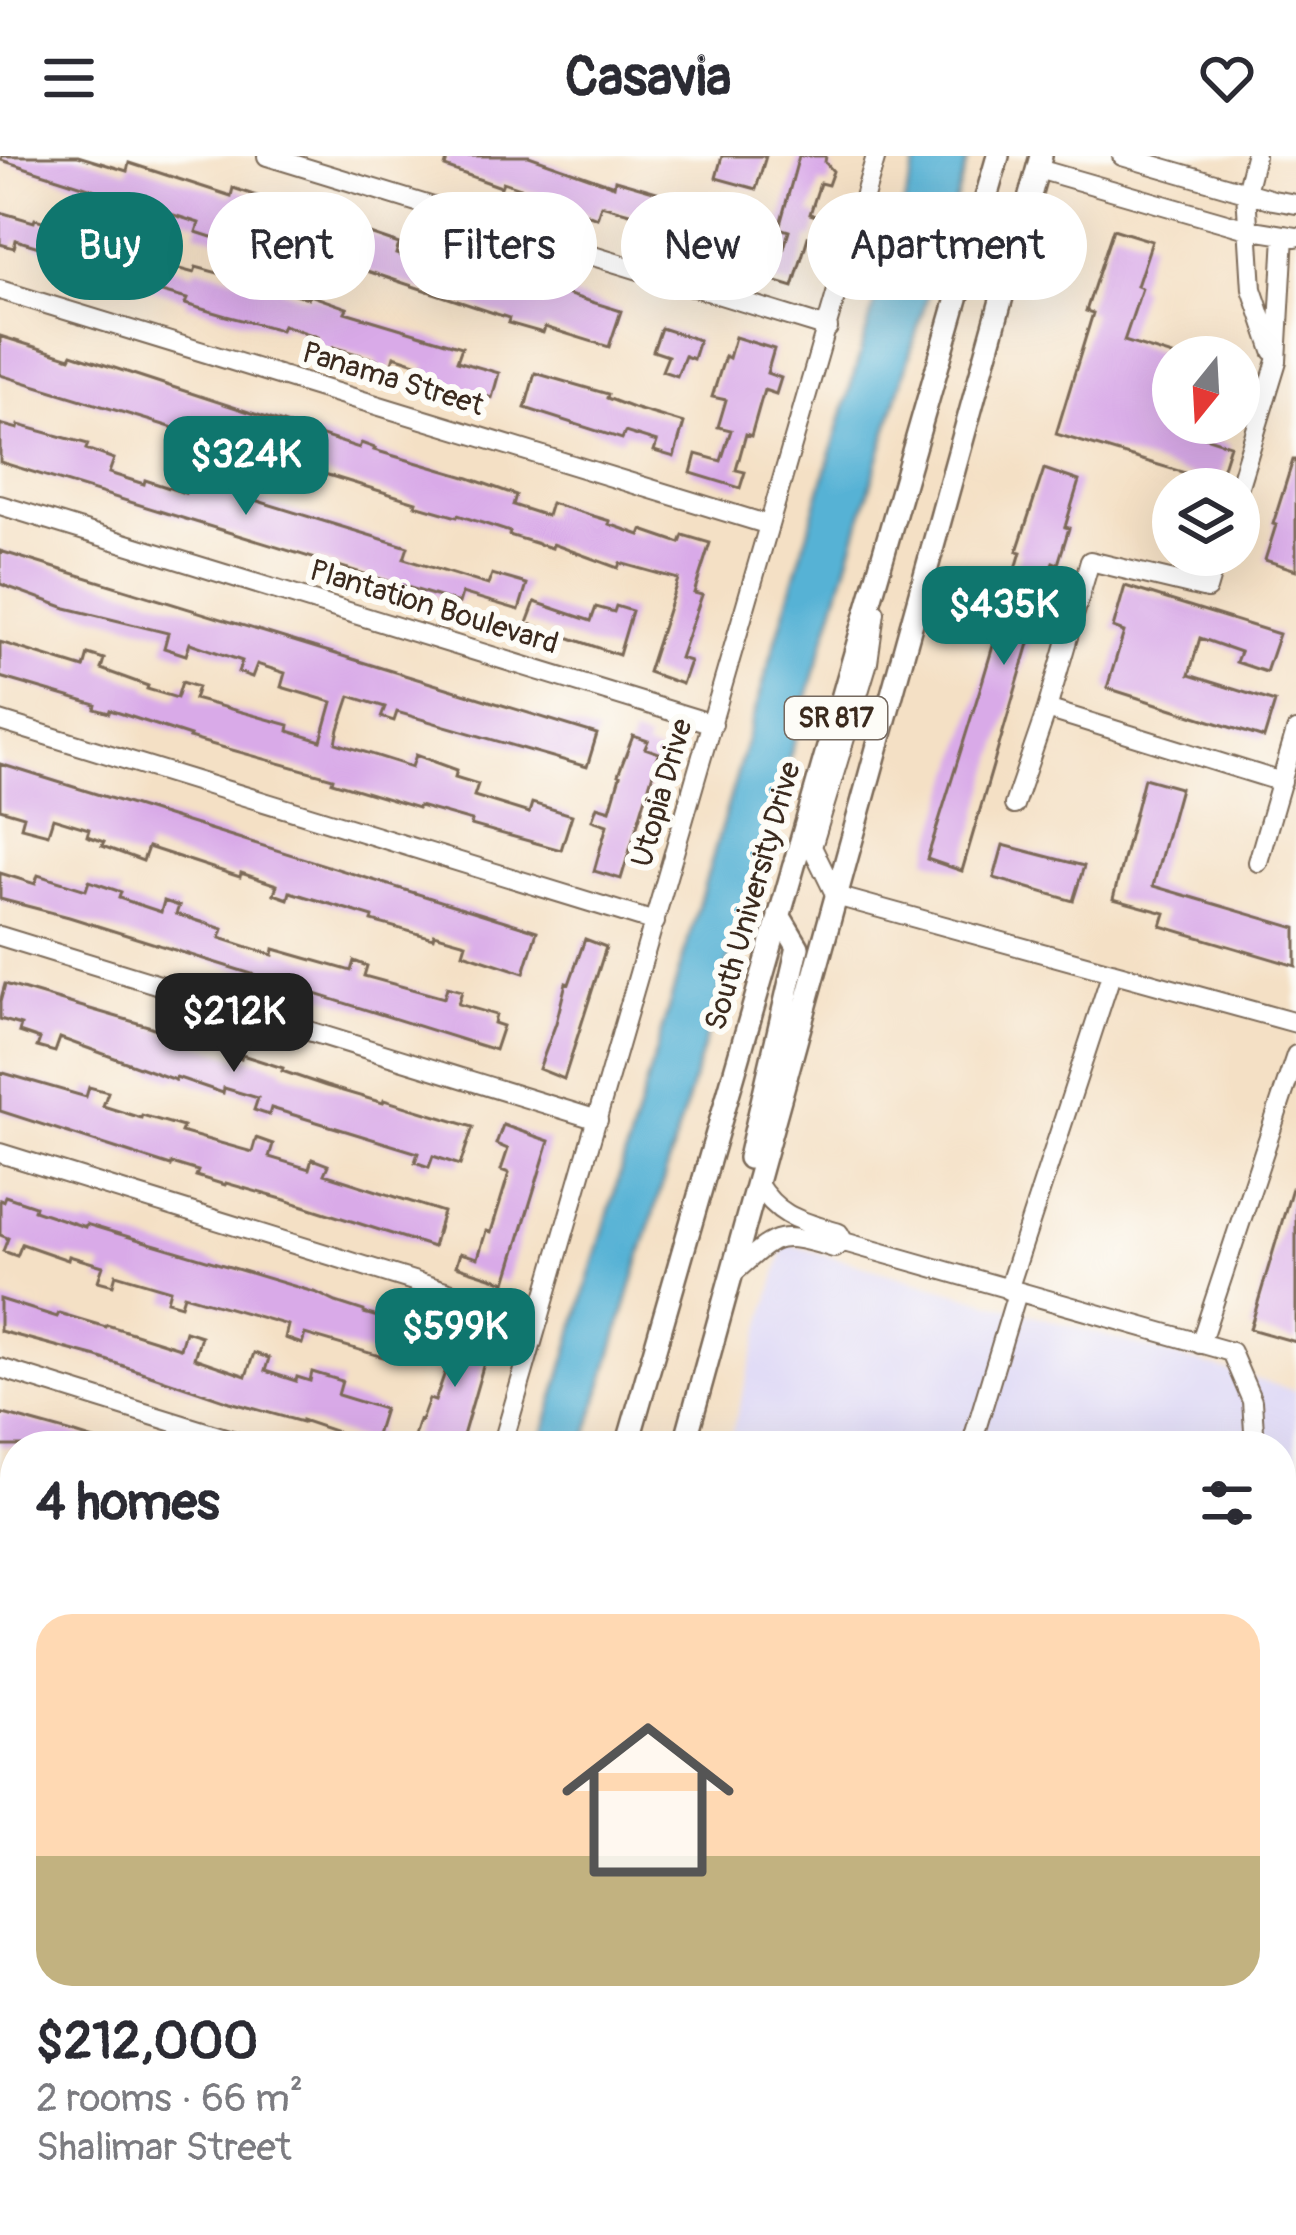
<!DOCTYPE html>
<meta charset="utf-8">
<style>
:root{--surface:#fff;--page:#f2f2f3;--text:#2b2b33;--muted:#7c7c81;--line:#e1e1e2;--accent:#0f766e}
body{margin:0;font-family:Pangolin,sans-serif;background:var(--page);color:var(--text);height:100vh;display:flex;flex-direction:column;font-size:45px;white-space:nowrap}
*{box-sizing:border-box;margin:0}
p{font-size:39px;color:var(--muted)}
.icon{flex:none;width:66px;height:66px;fill:none;stroke:currentColor;stroke-width:2;stroke-linecap:round;stroke-linejoin:round}
.map{position:relative;flex:1;overflow:hidden}
.details{position:absolute;left:0px;top:1275px;width:1296px;height:804px;display:flex;flex-direction:column;background:var(--surface);border-radius:48px 48px 0 0;box-shadow:0 12px 48px #0002}
.details>*{flex:none}
.banner{position:absolute;left:36px;top:36px;width:1224px;height:108px;display:flex;gap:24px}
.needle{width:78px;rotate:198deg}
.tools{position:absolute;left:1152px;top:180px;display:grid;gap:24px}
.tools a{display:grid;place-items:center;width:108px;height:108px;border-radius:50%;background:var(--surface);box-shadow:0 12px 48px #0002;font-size:60px}
.price{position:absolute;translate:-50% -102px;padding:0 27px;border-radius:24px;background:var(--accent);color:#fff;font-size:39px;line-height:78px;filter:drop-shadow(0 3px 6px #0008)}
.price::after{content:'';position:absolute;left:50%;top:72px;width:36px;height:27px;margin-left:-18px;background:inherit;clip-path:polygon(0 0,100% 0,50% 100%)}
.price.current{background:#222;color:#fff}
ul{padding:0;list-style:none}
li{display:grid;align-content:center;gap:24px;height:636px;padding:0 36px}
li+li{border-top:3px solid var(--line)}
li span{display:grid;place-items:center;height:372px;border-radius:36px;color:#555}
li>.icon{margin-inline-start:auto}
span .icon{width:216px;height:216px;fill:#fffc;stroke-width:1}
li b{font-size:51px}
h2{display:flex;justify-content:space-between;align-items:center;height:144px;padding:0 36px;font-size:51px}
.tag{padding:0 42px;border-radius:54px;background:var(--surface);box-shadow:0 12px 48px #0002;font-size:42px;line-height:108px}
.tag.current{background:var(--accent);color:#fff}
header{display:flex;justify-content:space-between;align-items:center;height:156px;padding:0 36px;background:var(--surface);font-size:54px;font-weight:700}
.map>svg:first-child{display:block}
</style>
<header><svg class="icon" aria-label="menu" viewBox="0 0 24 24"><path d="M4 6h16M4 12h16M4 18h16"/></svg>Casavia<svg class="icon" aria-label="heart" viewBox="0 0 24 24"><path d="M12 20l-8-8c-3-5 5-10 8-4 3-6 11-1 8 4z"/></svg></header>
<div class="map">
<svg width="1296" height="2079" viewBox="0 0 1296 2079">
<rect width="100%" height="100%" fill="#fdfcf7"/>
<filter id="ink" filterUnits="userSpaceOnUse"><feTurbulence type="fractalNoise" baseFrequency=".00833" numOctaves="2"/><feDisplacementMap in="SourceGraphic" scale="24" xChannelSelector="R" yChannelSelector="G"/><feConvolveMatrix kernelMatrix="1 2 1 2 8 2 1 2 1" color-interpolation-filters="sRGB"/></filter>
<filter id="wash" filterUnits="userSpaceOnUse"><feTurbulence type="fractalNoise" baseFrequency=".004" numOctaves="4" result="noise"/><feDisplacementMap in="SourceGraphic" scale="48" xChannelSelector="R" yChannelSelector="G"/><feGaussianBlur stdDeviation="2.7" result="paint"/><feColorMatrix in="noise" values="0 0 0 0 0 0 0 0 0 0 0 0 0 0 0 0 0 1.4 0 .05"/><feComposite in="paint" operator="in"/></filter>
<g filter="url(#wash)">
<rect width="100%" height="100%" fill="#f4e0c5"/>
<path fill="#dcd6f6" d="M785,1087l511,148v547l-15,-5v-487h-553z"/>
<path fill="#57b2d5" stroke="#496e7a" stroke-width="3" d="M918,0h51l-385,1290h-44z"/>
<g id="blocks">
<path fill="#d9aae8" d="M2,0h76l49,15 2,-8 102,33 2,-8 69,23 -2,3 57,19 1,-3 41,14 -3,10 62,22 5,-13 40,13 -3,9 40,13 4,-11 77,24 -12,36 -64,-20 -2,6 -35,-10 1,-5 -148,-49 -2,7 -15,-5 3,-10 -47,-15 5,-14 -28,-10 -7,21 -39,-14 -4,13 -31,-10 3,-9 -198,-63z
M448,0h81l85,30 1,-6 42,12 -2,7 51,16 2,-7 41,14 -9,26 -49,-17 -4,14 -54,-17 4,-13 -36,-10 -4,13 -23,-9 1,-3 -72,-24 -2,5 -56,-20z
M722,0h44l-10,33 -40,-11z
M799,0h27l-1,6 8,9 -5,14 -8,-2 -10,31 9,3 -7,22 -4,-2 -15,50 -43,-13 5,-19 25,7 9,-31 -10,-3z
M0,56l34,10 1,-3 15,4 2,-7 21,7 -4,16 125,34 2,-6 66,18 4,-11 18,5 -3,11 27,8 2,-3 37,13 -2,4 117,35 -5,14 42,12 -7,25 -71,-21 4,-11 -31,-10 -4,14 -14,-5 2,-5 -45,-13 -1,4 -17,-6 3,-8 -35,-12 -2,5 -55,-14 -41,-12 2,-5 -138,-38 3,-10 -36,-11 -2,8 -14,-4z
M1113,73l39,12 -15,45 5,2 -18,53 49,15v71l57,18 -12,38 -162,-49 37,-121 -7,-2z
M661,172l38,12 -6,19 -8,-3 -8,20 -15,-5 6,-15 -15,-5z
M0,180l70,22 2,-4 15,5 272,89 2,-5 14,5 -1,2 95,28 47,17 -3,10 34,11 4,-13 59,18 -1,3 31,11 2,-5 38,13 3,-8 27,8 -16,50 8,2 -22,63 10,3 -8,23 -34,-12 30,-93 -58,-16 -2,5 -65,-24 -1,4 -43,-13 1,-3 -52,-17 -1,2 -42,-12 1,-3 -111,-34 -64,-19 -1,4 -42,-12 2,-5 -200,-61z
M735,181l39,12 -7,24 14,5 -5,16 -12,-4 -13,46 -5,-2 -10,36 9,2 -5,16 -49,-15 5,-19 25,7 10,-31 -13,-3 8,-27 -14,-3 13,-41 4,2z
M535,217l73,21 -1,4 26,10 51,15 -10,34 -20,-6 3,-9 -32,-10 -3,7 -97,-31z
M0,268l18,5 1,-4 69,19 -2,5 28,10 -5,14 35,11 1,-4 40,13 4,-13 219,67 -4,12 84,26 4,-11 35,10 -8,26 -57,-17 -3,10 -459,-141z
M1293,304h3v110l-31,-10 11,-35 -3,-1z
M1044,313l35,12 -14,46 4,1 -11,36 -5,-2 -91,309 -35,-12 54,-173 40,-134 -4,-1z
M0,395l597,183 -10,33 -190,-55 -3,9 -13,-4 4,-10 -35,-11 -11,33 -3,14 76,24 4,-12 41,15 -2,7 23,7 -4,12 55,17 3,-10 40,12 -11,35 -90,-25 1,-4 -53,-15 -1,2 -86,-26 1,-4 -144,-40 1,-2 -80,-26 -1,3 -14,-4 1,-4 -96,-28v-35l84,26 4,-14 16,5 -3,10 47,17 -1,3 30,9 5,-16 16,5 -4,12 95,26 -1,6 33,10 11,-39 -51,-15 4,-14 -28,-9 -5,13 -14,-5 4,-11 -52,-18 -4,12 -22,-7 4,-15 -102,-25 -66,-24z
M1125,430l154,48 -13,38 -30,-10 4,-10 -40,-14 -11,37 86,27 -11,36 -157,-50 17,-56 -11,-4z
M535,446l56,19 5,-14 18,5 2,-6 16,5 -13,44 -92,-32z
M633,580l15,5 -3,7 14,5 -38,126 -27,-8 13,-46 -15,-5 5,-14 13,4 10,-34 -2,-1z
M0,608l537,167 -13,42 -61,-20 3,-10 -32,-9 -1,4 -61,-17 1,-4 -83,-25 -2,7 -14,-5 3,-9 -36,-12 -1,4 -92,-30 -5,14 -41,-15 2,-4 -17,-6 2,-7 -36,-11 -5,16 -27,-7 3,-11 -24,-7z
M1144,622l36,10 -27,98 143,42v38l-135,-40 4,-13 -52,-14z
M1003,689l81,21 -11,35 -79,-23z
M0,717l35,11 3,-9 48,15 3,-9 32,11 -2,6 42,14 3,-11 15,5 -3,8 47,15 -3,9 53,17 1,-6 77,22 3,-10 13,5 -3,10 80,22 3,-11 15,4 -4,13 38,11 -2,8 9,3 -8,24 -426,-133 -69,-18z
M585,783l21,8 -42,132 -25,-10 17,-46 10,-40 3,1z
M5,828l143,42 93,33 1,-4 41,13 -1,3 44,15 57,17 1,-3 89,27 -13,38 -27,-9 -4,11 -14,-5 3,-9 -147,-45 -2,7 -15,-5 4,-12 -34,-10 -1,5 -47,-16 -1,3 -115,-42 -5,14 -18,-5 3,-8 -21,-7 2,-7 -21,-6v-17z
M0,916l86,25 3,-10 19,5 -5,14 38,12 1,-3 41,12 -2,5 71,20 4,-14 17,6 -4,13 40,12 3,-10 16,6 -4,9 119,38 -10,35 -151,-48 -56,-16 -1,2 -29,-9 2,-5 -26,-8 -1,3 -171,-55z
M503,969l46,16 -43,141 -50,-16 4,-13 18,5 8,-27 5,1 18,-59 -8,-3 7,-21 -12,-5z
M1292,1032h4v154l-46,-13z
M5,1040l30,10 -1,4 51,17 1,-3 231,69 19,9 28,9v2l46,13 -10,36 -95,-28 -3,10 -17,-6 3,-13 -104,-30 -3,10 -14,-4 3,-11 -54,-16 -3,11 -15,-4 5,-15 -34,-10 -1,4 -46,-16 -5,12 -14,-5 5,-13 -8,-3v-35l3,1z
M0,1143l57,18 2,-4 47,14 1,-2 73,23 5,-17 16,5 -7,22 52,18 8,-23 15,5 -4,13 31,10 1,-4 13,4 2,-9 30,9 -4,14 46,14 -11,35 -71,-24v2l-72,-20 -133,-45 -97,-26z
M465,1168l28,8 -33,114h-49l8,-26 2,1 8,-22 6,2 14,-40 -14,-4 4,-13 13,3 3,-12 7,2z
M0,1257l69,19 35,11 -1,3h-103z
M1292,1345l4,1v390l-15,-4v-349z
M0,1616l15,4v136l-15,-5z"/>
</g>
</g>
<g filter="url(#ink)">
<use href="#blocks" fill-opacity="0" stroke="#7c6a58" stroke-width="3"/>
<g fill="none" stroke-linecap="round" stroke-linejoin="round">
<g stroke="#7c6a58" stroke-width="22">
<path id="minor" d="M267,0l561,172
M1122,0l151,44 23,4
M1255,0l-9,36 6,97 21,62
M1038,13l209,60 49,8
M0,134l769,235
M1238,333l39,-128 7,-126
M0,349l713,219
M875,456l-7,50 -56,185 24,49 460,127
M1047,553l235,73
M0,565l655,201
M1014,649l33,-96 43,-148 117,28 10,-34
M1258,706l38,-131
M0,780l598,184
M0,997l539,167
M757,1027c22,35 44,38 82,50l5,9 387,110 21,49 3,45
M731,1119c46,-40 42,-45 103,-27l10,-6
M1008,1134l104,-318
M1200,1188l96,-289
M0,1212l251,78
M502,1290l374,-1290
M971,1290l46,-153
M0,1602l9,3 6,-18
M0,1808l15,-14
M0,1886l15,5
M0,1951l15,6
M134,2064l4,15
M209,2064l4,15
M814,2064l24,7 8,8
M529,2065l31,10 19,-3
M713,2079l4,-15
M927,2079l6,-15"/>
</g>
<g stroke="#7c6a58" stroke-width="26">
<path id="major" d="M749,1002l49,-211 -19,-32
M627,1290l371,-1290
M684,1290l357,-1290
M0,1446l15,4
M0,1500l15,4
M1281,1815l15,4
M1281,1871l15,3
M394,2079l5,-15
M448,2079l5,-15"/>
</g>
<use href="#minor" stroke="#fff" stroke-width="18"/>
<use href="#major" stroke="#fff" stroke-width="21"/>
</g>
</g>
<g text-anchor="middle" dominant-baseline="central" stroke-width="12" stroke-linejoin="round" paint-order="stroke">
<rect fill="#fdfcf7" stroke="#75695f" stroke-width="3" x="785" y="541" width="102" height="42" rx="9"/>
<g font-size="27" font-weight="bold" fill="#3b2a1e">
<text x="836" y="562">SR 817</text>
</g>
<g font-size="30" fill="#3b2a1e" stroke="#fdfcf7">
<text transform="translate(393 223) rotate(17)">Panama Street</text>
<text transform="translate(434 451) rotate(17)">Plantation Boulevard</text>
<text transform="translate(662 637) rotate(-74)">Utopia Drive</text>
<text transform="translate(753 740) rotate(-74)">South University Drive</text>
</g>
</g>
</svg>
<div class="tools">
<a><svg class="needle" viewBox="-14 -14 28 28"><path d="M0-13l5 13h-10z" fill="#e53935"/><path d="M0 13l5-13h-10z" fill="#7c7c81"/></svg></a>
<a><svg class="icon" aria-label="layers" viewBox="0 0 24 24"><path d="M12 4l9 5-9 5-9-5zM3 14l9 5 9-5"/></svg></a>
</div>
<b class="price" style="left:246px;top:362px">$324K</b>
<b class="price" style="left:1004px;top:512px">$435K</b>
<b class="price current" style="left:234px;top:919px">$212K</b>
<b class="price" style="left:455px;top:1234px">$599K</b>
<div class="banner">
<a class="tag current">Buy</a>
<a class="tag">Rent</a>
<a class="tag">Filters</a>
<a class="tag">New</a>
<a class="tag">Apartment</a>
</div>
<section class="details">
<h2>4 homes<svg class="icon" aria-label="filters" viewBox="0 0 24 24"><path d="M4 7h16M4 17h16"/><circle cx="9" cy="7" r="2"/><circle cx="15" cy="17" r="2"/></svg></h2>
<ul>
<li><span style="background:linear-gradient(#ffd9b3 65%,#c2b280 0)"><svg class="icon" aria-label="home" viewBox="0 0 24 24"><path d="M3 11l9-7 9 7M6 9v11h12V9"/></svg></span><div><b>$212,000</b><p>2 rooms · 66 m²</p><p>Shalimar Street</p></div></li>
</ul>
</section>
</div>
